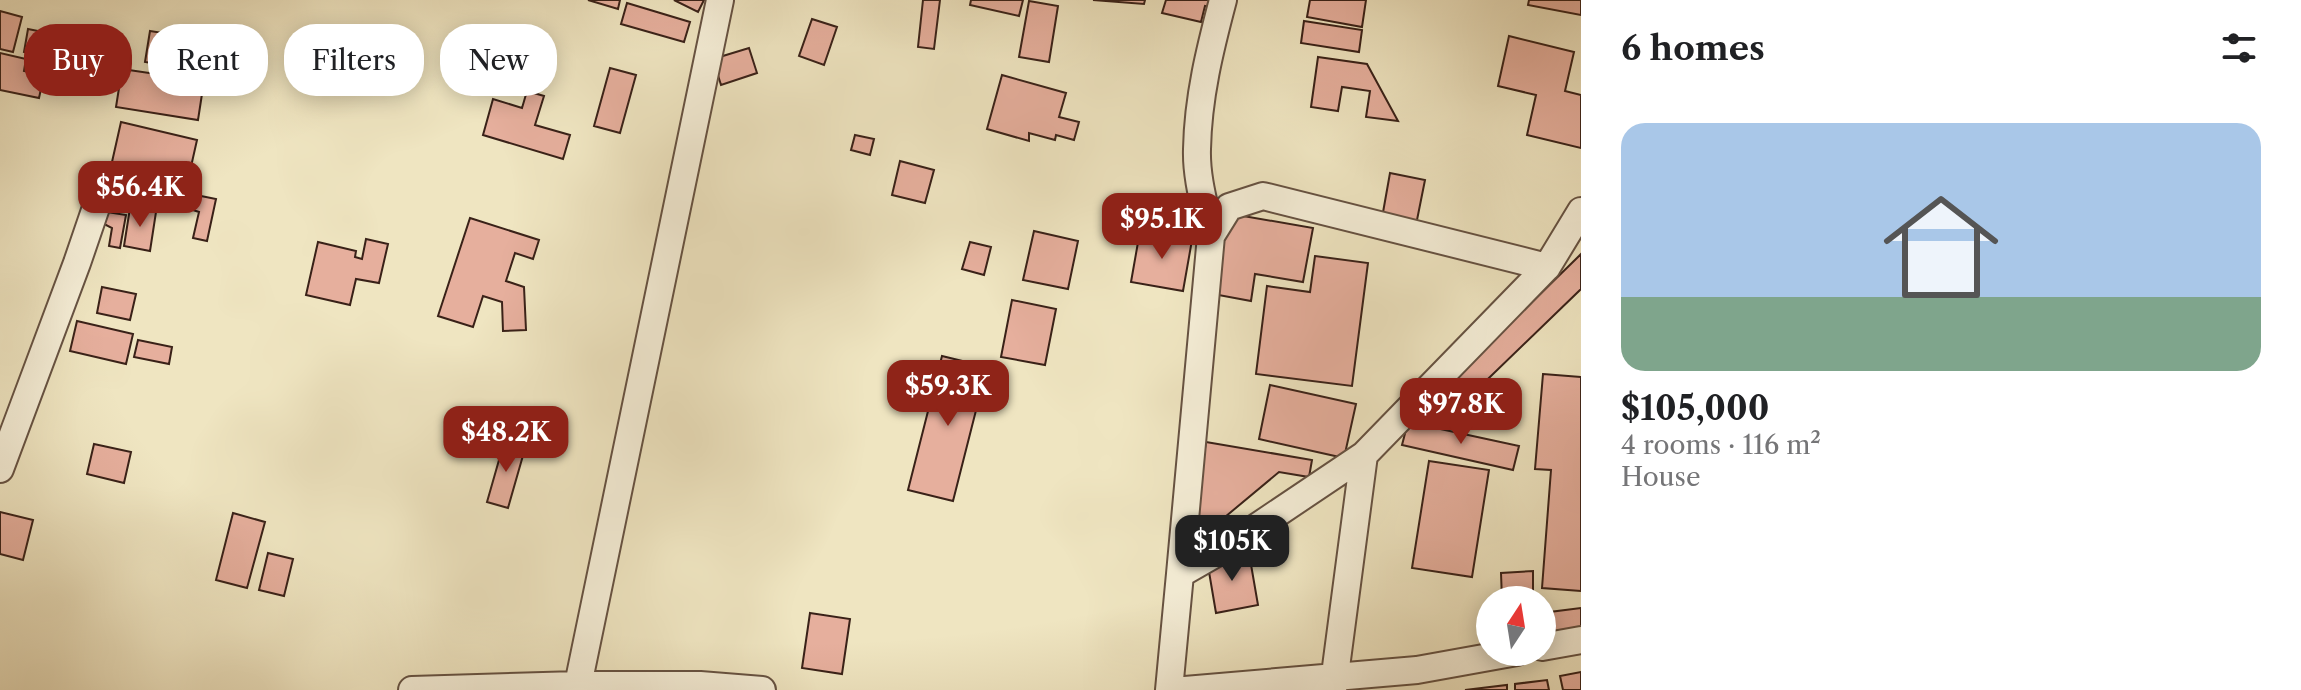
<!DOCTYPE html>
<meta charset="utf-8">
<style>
:root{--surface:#fff;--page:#f6f6f6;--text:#202124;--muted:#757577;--line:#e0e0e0;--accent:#8f2418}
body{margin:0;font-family:"Libre Caslon Text",serif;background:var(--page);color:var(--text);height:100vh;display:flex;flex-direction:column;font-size:30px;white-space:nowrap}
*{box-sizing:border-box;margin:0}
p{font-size:26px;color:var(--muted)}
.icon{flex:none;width:44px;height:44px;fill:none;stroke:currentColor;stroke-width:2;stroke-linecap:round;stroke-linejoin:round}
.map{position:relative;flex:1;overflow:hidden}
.details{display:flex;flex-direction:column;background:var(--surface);width:720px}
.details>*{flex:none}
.hud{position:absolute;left:24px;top:24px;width:760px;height:72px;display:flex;gap:16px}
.needle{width:52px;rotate:12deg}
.tools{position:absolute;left:1476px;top:586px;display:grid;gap:16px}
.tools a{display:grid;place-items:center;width:80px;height:80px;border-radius:50%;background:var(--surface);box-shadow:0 4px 20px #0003;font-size:40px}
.price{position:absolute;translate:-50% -68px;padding:0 18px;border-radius:16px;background:var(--accent);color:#fff;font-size:26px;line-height:52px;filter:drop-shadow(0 2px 4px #0008)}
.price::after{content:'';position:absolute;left:50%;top:48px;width:24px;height:18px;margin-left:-12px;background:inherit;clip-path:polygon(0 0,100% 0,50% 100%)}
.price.on{background:#222;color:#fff}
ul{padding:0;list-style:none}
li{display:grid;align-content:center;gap:16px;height:424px;padding:0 40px}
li+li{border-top:2px solid var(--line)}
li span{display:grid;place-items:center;height:248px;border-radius:24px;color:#555}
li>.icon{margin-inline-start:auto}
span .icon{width:144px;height:144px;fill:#fffc;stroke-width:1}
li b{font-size:34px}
h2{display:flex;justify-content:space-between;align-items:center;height:96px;padding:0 40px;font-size:34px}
.chip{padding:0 28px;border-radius:32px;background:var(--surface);box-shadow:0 4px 20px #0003;font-size:28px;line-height:72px}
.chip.on{background:var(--accent);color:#fff}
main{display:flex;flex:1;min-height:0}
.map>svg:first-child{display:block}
</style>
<main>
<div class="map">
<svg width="1581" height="690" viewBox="0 0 1581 690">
<rect width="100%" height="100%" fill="#efe5c1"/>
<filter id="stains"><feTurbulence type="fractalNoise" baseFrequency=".0025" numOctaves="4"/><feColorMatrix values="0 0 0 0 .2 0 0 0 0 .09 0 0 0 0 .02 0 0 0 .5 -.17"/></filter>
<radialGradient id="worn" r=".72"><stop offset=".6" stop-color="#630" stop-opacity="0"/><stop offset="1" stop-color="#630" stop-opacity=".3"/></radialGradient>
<path fill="#e6af9d" stroke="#392118" stroke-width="2" d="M588,0h32l-2,9z
M674,0h30l-6,12z
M923,0h17l-6,49 -16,-2z
M971,0h52l-4,16 -49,-11z
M1093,0h52l-1,4z
M1166,0h55l-3,9 -13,-3 -4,16 -39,-9z
M1310,0h56l-4,27 -55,-10z
M1529,0h52v15l-53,-10z
M1029,1l29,5 -9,56 -30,-5z
M627,3l63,19 -6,20 -63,-18z
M0,11l22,6 -9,35 -13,-3z
M812,19l25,8 -13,38 -25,-9z
M1304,21l58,9 -3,22 -58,-9z
M28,29l25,5 -14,64 -39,-8v-37l26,6 -2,12 5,1 4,-18 -9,-2z
M150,31l13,2 -5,31 -13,-2z
M1509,36l65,16 -9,39 16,4v53l-54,-13 9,-40 -38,-9z
M749,48l8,25 -36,12 -8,-26z
M1318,57l49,7 31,57 -32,-4 4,-26 -28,-4 -4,24 -27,-4z
M610,68l26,7 -16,58 -26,-7z
M122,69l82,12 -6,39 -82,-13z
M1002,75l64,18 -7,24 20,5 -5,18 -18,-5 -1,5 -26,-7v8l-42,-12z
M527,91l17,5 -9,29 35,10 -7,24 -80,-24 10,-36 29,9z
M121,122l76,18 -9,40 -76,-18z
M855,135l19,4 -4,16 -19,-5z
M900,161l34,9 -9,33 -33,-8z
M1390,173l35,7 -9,45 -34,-7z
M196,195l20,4 -9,42 -14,-3 6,-26 -6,-2z
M130,208l26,4 -6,39 -26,-5z
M107,212l19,3 -6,33 -11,-2 3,-18 -8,-4z
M1226,213l87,15 -10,54 -48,-8 -4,27 -38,-7z
M470,218l69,22 -6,19 -18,-6 -9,28 18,6 2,43 -23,1 -1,-29 -19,-6 -10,31 -35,-11z
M1034,231l44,10 -10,48 -45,-9z
M1140,231l52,9 -9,51 -52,-9z
M366,239l22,5 -9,39 -23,-4 -6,26 -44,-10 12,-53 38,9 -1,6 7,2z
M970,242l21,5 -7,28 -22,-6z
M1581,254v35l-120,116 -23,-11z
M1315,256l53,7 -16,123 -96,-12 11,-88 43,6z
M102,287l34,7 -6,26 -33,-7z
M1012,300l44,9 -11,56 -44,-8z
M77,321l56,13 -7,30 -56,-13z
M138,340l34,7 -3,17 -35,-7z
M942,356l45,11 -34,134 -45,-11z
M1543,374l38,3v214l-39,-3 9,-118 -16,-1z
M1270,385l86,19 -12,54 -85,-19z
M1408,422l111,24 -6,24 -111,-25z
M505,439l21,6 -18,63 -21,-6z
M1206,442l106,18 -3,17 -30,-5 -60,50 -5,30 -25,-4z
M94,444l37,8 -7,31 -37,-9z
M1429,461l60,9 -17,107 -60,-9z
M0,512l33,8 -10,40 -23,-6z
M233,513l32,9 -18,66 -31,-8z
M268,553l25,6 -9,37 -25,-6z
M1249,553l9,52 -42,8 -9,-53z
M1533,571v29h-31l-1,-27z
M1581,608v25l-39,5v-25z
M810,613l40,6 -8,55 -40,-6z
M1581,672v18h-18l-3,-14z
M1547,680l2,10h-34v-6z
M1507,685v5h-42z"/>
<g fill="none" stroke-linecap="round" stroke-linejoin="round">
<g stroke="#665242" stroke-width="30">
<path id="minor" d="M1211,236c-6,-29 -15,-58 -14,-87 1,-52 13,-100 26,-149
M0,469l77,-206 27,-79
M1180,574l31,-338 18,-29 34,-11 284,71
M1542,647l39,-7
M578,685l142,-685
M412,690l166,-5h122l62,5
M1169,690l11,-116 47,-27 137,-92 183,-188 34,-56
M1185,690l232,-20 100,-18
M1333,690l31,-235"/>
</g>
<use href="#minor" stroke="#f5eed7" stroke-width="26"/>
</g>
<rect width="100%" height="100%" filter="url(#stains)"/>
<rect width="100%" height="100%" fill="url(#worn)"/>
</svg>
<div class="tools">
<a><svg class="needle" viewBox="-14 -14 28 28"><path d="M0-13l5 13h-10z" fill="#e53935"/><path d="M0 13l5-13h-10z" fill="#757577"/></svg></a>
</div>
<b class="price" style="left:140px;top:229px">$56.4K</b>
<b class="price" style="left:1162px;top:261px">$95.1K</b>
<b class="price" style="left:948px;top:428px">$59.3K</b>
<b class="price" style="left:1461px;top:446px">$97.8K</b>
<b class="price" style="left:506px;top:474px">$48.2K</b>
<b class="price on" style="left:1232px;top:583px">$105K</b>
<div class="hud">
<a class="chip on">Buy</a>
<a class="chip">Rent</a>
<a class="chip">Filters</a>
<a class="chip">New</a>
</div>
</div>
<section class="details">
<h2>6 homes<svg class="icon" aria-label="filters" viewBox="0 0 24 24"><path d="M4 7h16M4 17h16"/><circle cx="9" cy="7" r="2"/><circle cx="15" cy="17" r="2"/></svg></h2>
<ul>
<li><span style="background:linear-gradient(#a9c7e8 70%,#7fa58c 0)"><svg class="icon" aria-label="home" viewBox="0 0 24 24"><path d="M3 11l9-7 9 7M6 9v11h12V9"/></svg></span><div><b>$105,000</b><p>4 rooms · 116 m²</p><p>House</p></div></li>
</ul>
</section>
</main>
